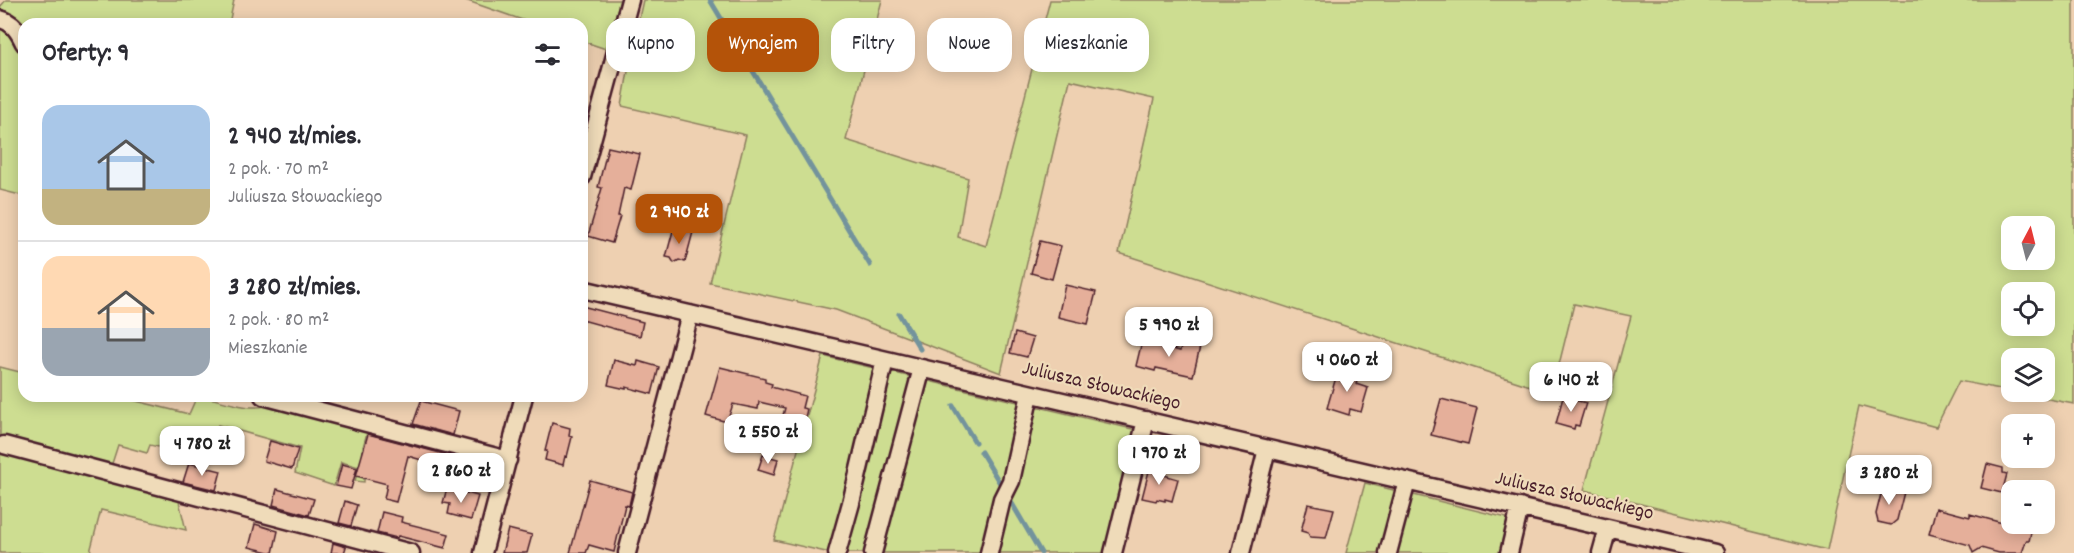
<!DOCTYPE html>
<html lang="pl">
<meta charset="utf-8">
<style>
:root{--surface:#fff;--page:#f2f2f3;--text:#2b2b33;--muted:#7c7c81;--line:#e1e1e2;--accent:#b45309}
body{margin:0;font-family:Dekko,sans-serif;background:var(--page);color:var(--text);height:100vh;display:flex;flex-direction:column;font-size:22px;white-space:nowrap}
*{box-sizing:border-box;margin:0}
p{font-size:20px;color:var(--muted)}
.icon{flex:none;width:33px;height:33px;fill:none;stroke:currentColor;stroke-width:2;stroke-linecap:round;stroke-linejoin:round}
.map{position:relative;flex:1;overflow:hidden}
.drawer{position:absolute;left:18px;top:18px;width:570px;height:384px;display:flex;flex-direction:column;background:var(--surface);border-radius:18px;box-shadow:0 3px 15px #0003}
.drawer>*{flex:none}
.banner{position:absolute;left:606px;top:18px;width:570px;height:54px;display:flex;gap:12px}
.needle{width:39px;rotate:7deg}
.tools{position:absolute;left:2001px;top:216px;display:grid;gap:12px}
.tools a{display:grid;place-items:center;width:54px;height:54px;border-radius:12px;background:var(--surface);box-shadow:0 3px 15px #0003;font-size:30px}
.price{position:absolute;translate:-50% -51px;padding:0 14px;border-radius:12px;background:#fff;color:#222;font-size:20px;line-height:39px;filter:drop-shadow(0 2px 3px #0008)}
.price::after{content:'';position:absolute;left:50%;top:36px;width:18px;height:14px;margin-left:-9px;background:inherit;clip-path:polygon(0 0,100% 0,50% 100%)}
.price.active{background:var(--accent);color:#fff}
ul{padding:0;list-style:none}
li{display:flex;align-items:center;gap:18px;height:150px;padding:0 24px}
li+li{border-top:2px solid var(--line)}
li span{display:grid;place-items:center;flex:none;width:168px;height:120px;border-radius:18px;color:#555}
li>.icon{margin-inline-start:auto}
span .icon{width:72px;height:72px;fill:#fffc;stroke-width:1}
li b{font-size:26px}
h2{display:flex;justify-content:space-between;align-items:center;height:72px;padding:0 24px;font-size:26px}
.chip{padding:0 21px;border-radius:18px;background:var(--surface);box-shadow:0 3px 15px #0003;font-size:21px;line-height:54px}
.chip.active{background:var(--accent);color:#fff}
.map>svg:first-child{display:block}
</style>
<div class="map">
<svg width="2074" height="553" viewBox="0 0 2074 553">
<rect width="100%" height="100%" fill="#eed0b1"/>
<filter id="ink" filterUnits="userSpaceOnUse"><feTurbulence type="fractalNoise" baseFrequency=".0167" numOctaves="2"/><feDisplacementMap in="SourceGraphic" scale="12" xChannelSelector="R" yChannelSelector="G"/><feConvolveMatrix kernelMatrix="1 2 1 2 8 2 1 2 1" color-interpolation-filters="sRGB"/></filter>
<g filter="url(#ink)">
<path fill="#cddd91" stroke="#8c7e5e" stroke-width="1.5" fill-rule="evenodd" d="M6,0h228l-5,24h-205v172l-24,-6v-183z
M465,0h155l-14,49 -24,-8v-17h-48z
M643,0h239l-36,140 122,38 -10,59 28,9 64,-246h1024v404l-62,-12h32v-34h-32l-1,33 -52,-10 -23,46 -77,-21 -32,144 -243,-60 47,-174 -57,-12 -22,89 -433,-140 35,-154 -84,-19 -69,293 -165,-63 -126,-27 36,-148 -124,-29 9,-52zM2044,226v34h-32v-34zM2044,292v34h-32v-34z
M823,356l322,76 -28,121h-287l-56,-13z
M0,367l24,6v23h92l73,18 8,-18h5c18,4 54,18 70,7l96,26 -6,22 3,7 -1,24 -9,-1 4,-14 -18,-5 -7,24 -39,-13 5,-25 -82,-23 -10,33 -58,-13 -3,8 -29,-8 -10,31 70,21 8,33 -85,-20 -11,42 2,1h-92z
M1365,483l154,38 -8,32h-165z"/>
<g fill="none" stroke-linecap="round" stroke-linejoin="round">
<path stroke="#73939c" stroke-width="5" d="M710,0l160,265
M899,314l21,35
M953,406l22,36
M981,452l20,33
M1007,495l34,58"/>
</g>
<path fill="#e5af9a" stroke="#4a1f2b" stroke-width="1.5" d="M608,147l32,7 -9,36 -7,-2 -6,28h2l-8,27 -24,-7 14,-48 -4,-1z
M674,227l19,5 -8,30 -6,-2 -5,3 -3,-5 -5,-1z
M1040,241l21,5 -9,33 -21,-6z
M1065,285l31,7 -8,32 -30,-7z
M582,306l61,16 -3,14 -58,-16z
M1015,333l18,5 -6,19 -17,-4z
M1142,341l38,10 2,-8 18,4 -7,29 -37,-8 -1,3 -19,-5z
M614,360l23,6 1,-5 21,6 -7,27 -26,-7v2l-18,-4z
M720,367l45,11v4l7,2 -1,3 34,9 -3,12 5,1 -3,13 -5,-1 -4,16 -17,-4 7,-25 -26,-6 -1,7 -25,-5 -6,18 -21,-6z
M1339,367l21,6 -4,11 12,4 -7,24 -11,-3 -1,6 -22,-7z
M1563,397l23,6 -7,23 -4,-1 -1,4 -18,-5z
M1441,399l36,9 -9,36 -37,-9z
M421,401l38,10 -6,24 -40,-11z
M552,423l18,5 -1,8 3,1 -5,20 -2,-1 -2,9 -18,-5 2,-9h-2z
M368,434l91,24 -2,7 -31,-8 -1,4 -17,-5 -12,46 -12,-3 3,-15 -31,-8z
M270,441l28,8 -6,20 -28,-8z
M763,455l15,4 -4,16 -16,-5z
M189,463l32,8 -5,19 -33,-8z
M342,464l15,4 -6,21 -15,-3z
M1987,464l16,4v5l4,1 -5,19 -21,-5z
M1150,467l15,3 -1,5 14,4 -6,22 -7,-2v2l-8,-2 -1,2 -14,-3z
M590,480l42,12 -3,14 -4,-1 -11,47 -25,-7 -3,8h-16z
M1883,486l21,6 -7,28 -6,5 -13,-3 -2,-8z
M447,488l31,8 -7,24 -23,-6 2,-10 -7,-1z
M277,489l37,10 -5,16 -36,-10z
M345,501l12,4 -6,21 -12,-3z
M1308,504l26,5 -8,29 -16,-1 -2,-4 -7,-2z
M1936,508l34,9v-3l36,10h27l-4,17h-3l-4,12h-23l-18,-5 -8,5 -3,-8 -41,-11z
M382,512l20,5 -1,5 48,12 -4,14 -47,-12 -1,2 -20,-5z
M255,524l23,7 -5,22 -24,-6z
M508,529l24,6 -5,18h-25z
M333,543l13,4 -2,6h-13z"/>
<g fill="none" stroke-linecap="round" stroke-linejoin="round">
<g stroke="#4a1f2b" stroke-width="21">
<path id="minor" d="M0,19c13,3 19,13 24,24
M582,177l48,-177
M582,289l1133,264
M263,396l245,64
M4,445l407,108
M483,553l41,-157
M627,553l63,-239
M837,553l14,-50 34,-143
M873,553l49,-185
M989,553l13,-54 9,-18 19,-87
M1113,553l33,-133
M1241,553l26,-104
M1388,553l19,-72
M1509,553l11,-46
M1601,553l7,-25"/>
</g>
<use href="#minor" stroke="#efdbb9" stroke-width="16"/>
</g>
</g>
<g text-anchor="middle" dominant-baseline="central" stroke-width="4.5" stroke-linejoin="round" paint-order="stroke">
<g font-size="21" fill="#4a1f2b" stroke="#efdbb9">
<text transform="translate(1101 387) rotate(13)">Juliusza Słowackiego</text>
<text transform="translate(1574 497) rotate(13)">Juliusza Słowackiego</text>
</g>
</g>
</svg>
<div class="tools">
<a><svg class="needle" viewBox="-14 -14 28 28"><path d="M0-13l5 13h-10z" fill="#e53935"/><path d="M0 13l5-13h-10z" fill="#7c7c81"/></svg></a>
<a><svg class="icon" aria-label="locate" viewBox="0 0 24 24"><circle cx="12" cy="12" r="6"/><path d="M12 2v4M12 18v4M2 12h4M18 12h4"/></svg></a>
<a><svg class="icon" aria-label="layers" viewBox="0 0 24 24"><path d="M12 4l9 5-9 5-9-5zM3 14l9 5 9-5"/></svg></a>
<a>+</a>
<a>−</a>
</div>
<b class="price active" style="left:679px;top:245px">2 940 zł</b>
<b class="price" style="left:1169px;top:358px">5 990 zł</b>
<b class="price" style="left:1347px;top:393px">4 060 zł</b>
<b class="price" style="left:1571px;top:413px">6 140 zł</b>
<b class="price" style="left:768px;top:465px">2 550 zł</b>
<b class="price" style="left:202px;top:477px">4 780 zł</b>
<b class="price" style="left:1159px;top:486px">1 970 zł</b>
<b class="price" style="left:461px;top:504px">2 860 zł</b>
<b class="price" style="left:1889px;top:506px">3 280 zł</b>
<div class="banner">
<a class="chip">Kupno</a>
<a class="chip active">Wynajem</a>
<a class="chip">Filtry</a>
<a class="chip">Nowe</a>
<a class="chip">Mieszkanie</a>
</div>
<section class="drawer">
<h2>Oferty: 9<svg class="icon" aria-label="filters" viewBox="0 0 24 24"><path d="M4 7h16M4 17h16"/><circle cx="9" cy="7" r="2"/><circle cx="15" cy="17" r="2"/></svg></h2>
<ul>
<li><span style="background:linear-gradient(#a9c7e8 70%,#c2b280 0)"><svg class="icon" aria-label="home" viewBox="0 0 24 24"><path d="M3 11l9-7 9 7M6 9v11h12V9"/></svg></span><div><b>2 940 zł/mies.</b><p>2 pok. · 70 m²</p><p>Juliusza Słowackiego</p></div></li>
<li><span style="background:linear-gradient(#ffd9b3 60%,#9aa5b1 0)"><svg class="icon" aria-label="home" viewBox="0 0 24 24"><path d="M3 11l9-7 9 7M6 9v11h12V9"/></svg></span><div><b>3 280 zł/mies.</b><p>2 pok. · 80 m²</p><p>Mieszkanie</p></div></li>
</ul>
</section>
</div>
